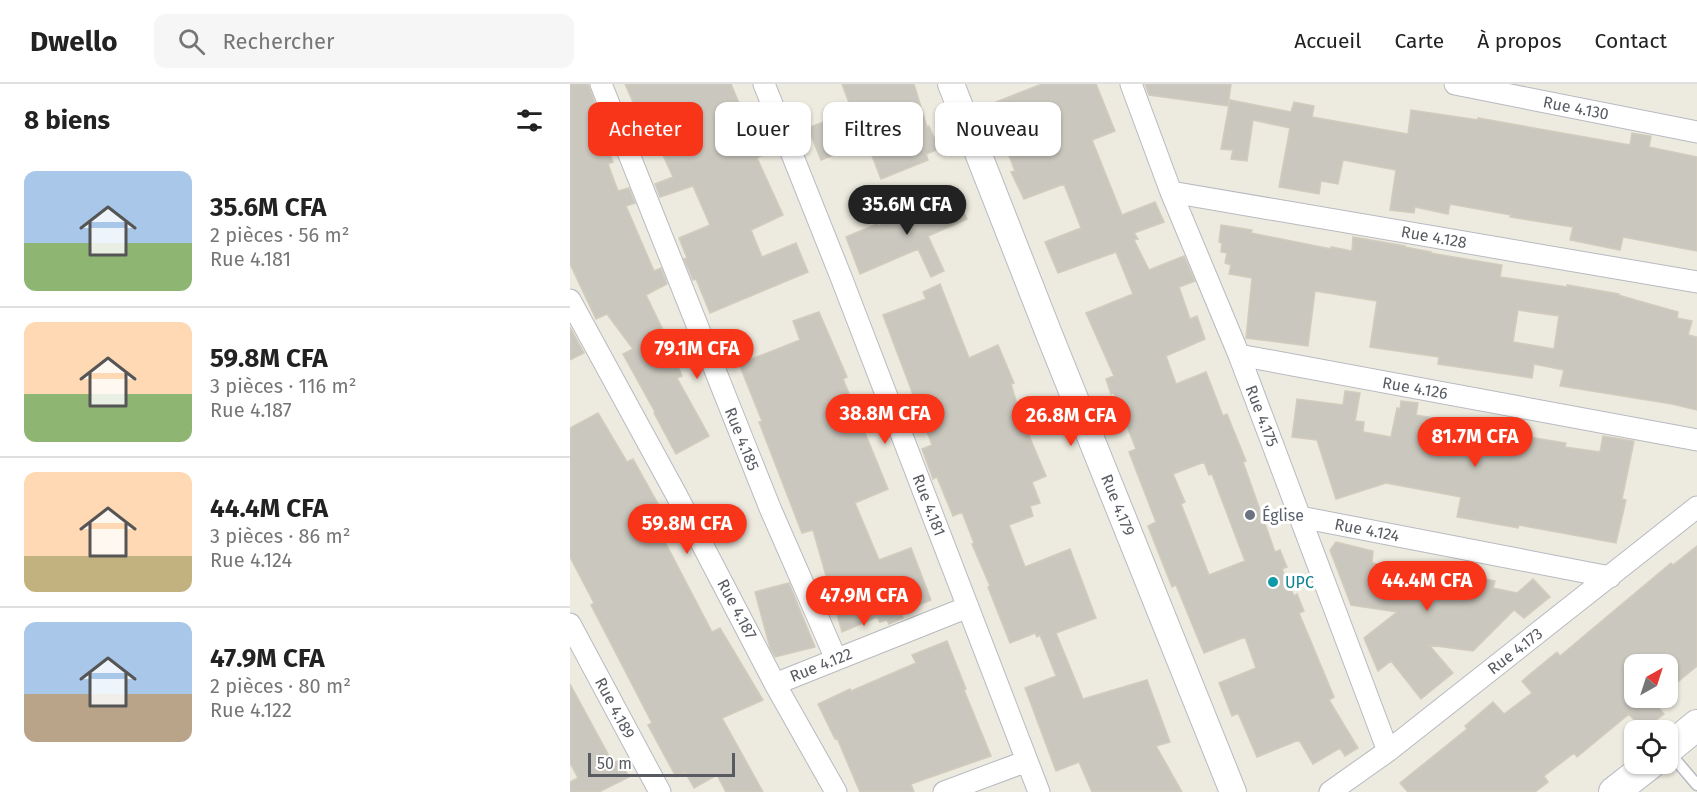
<!DOCTYPE html>
<html lang="fr">
<meta charset="utf-8">
<style>
:root{--surface:#fff;--page:#f6f6f6;--text:#222;--muted:#767676;--line:#e0e0e0;--accent:#f83519}
body{margin:0;font-family:"Fira Sans",sans-serif;background:var(--page);color:var(--text);height:100vh;display:flex;flex-direction:column;font-size:22px;white-space:nowrap}
*{box-sizing:border-box;margin:0}
p{font-size:20px;color:var(--muted)}
.icon{flex:none;width:33px;height:33px;fill:none;stroke:currentColor;stroke-width:2;stroke-linecap:round;stroke-linejoin:round}
.map{position:relative;flex:1;overflow:hidden}
.panel{display:flex;flex-direction:column;background:var(--surface);width:570px}
.panel>*{flex:none}
.guide{position:absolute;left:18px;top:18px;width:570px;height:54px;display:flex;gap:12px}
.needle{width:39px;rotate:39deg}
.buttons{position:absolute;left:1054px;top:570px;display:grid;gap:12px}
.buttons a{display:grid;place-items:center;width:54px;height:54px;border-radius:12px;background:var(--surface);box-shadow:0 2px 4px #0004;font-size:30px}
.scale{position:absolute;left:18px;bottom:15px;width:147px;box-sizing:border-box;padding-left:6px;border:3px solid #585c62;border-top:0;font-size:16px;line-height:21px;white-space:nowrap;color:#585c62;-webkit-text-stroke:4px #fff;paint-order:stroke}
.price{position:absolute;translate:-50% -51px;padding:0 14px;border-radius:21px;background:var(--accent);color:#fff;font-size:20px;line-height:39px;filter:drop-shadow(0 2px 3px #0008)}
.price::after{content:'';position:absolute;left:50%;top:36px;width:18px;height:14px;margin-left:-9px;background:inherit;clip-path:polygon(0 0,100% 0,50% 100%)}
.price.selected{background:#222;color:#fff}
ul{padding:0;list-style:none}
li{display:flex;align-items:center;gap:18px;height:150px;padding:0 24px}
li+li{border-top:2px solid var(--line)}
li span{display:grid;place-items:center;flex:none;width:168px;height:120px;border-radius:12px;color:#555}
li>.icon{margin-inline-start:auto}
span .icon{width:72px;height:72px;fill:#fffc;stroke-width:1}
li b{font-size:26px}
h2{display:flex;justify-content:space-between;align-items:center;height:72px;padding:0 24px;font-size:26px}
.tag{padding:0 21px;border-radius:12px;background:var(--surface);box-shadow:0 2px 4px #0004;font-size:21px;line-height:54px}
.tag.selected{background:var(--accent);color:#fff}
header{display:flex;align-items:center;gap:36px;box-sizing:border-box;height:84px;padding:0 30px;background:var(--surface);border-bottom:2px solid var(--line)}
header strong{font-size:28px}
nav{display:flex;gap:33px;margin-inline-start:auto;font-size:21px}
.search{width:420px;height:54px;background:var(--page);display:flex;align-items:center;gap:15px;box-sizing:border-box;padding:0 21px;border-radius:12px;color:var(--muted);font-size:22px}
main{display:flex;flex:1;min-height:0}
.map>svg:first-child{display:block}
</style>
<header>
<strong>Dwello</strong>
<div class="search"><svg class="icon" aria-label="search" viewBox="0 0 24 24"><circle cx="10" cy="10" r="6"/><path d="M15 15l6 6"/></svg>Rechercher</div>
<nav><a>Accueil</a><a>Carte</a><a>À propos</a><a>Contact</a></nav>
</header>
<main>
<section class="panel">
<h2>8 biens<svg class="icon" aria-label="filters" viewBox="0 0 24 24"><path d="M4 7h16M4 17h16"/><circle cx="9" cy="7" r="2"/><circle cx="15" cy="17" r="2"/></svg></h2>
<ul>
<li><span style="background:linear-gradient(#a9c7e8 60%,#8fb573 0)"><svg class="icon" aria-label="home" viewBox="0 0 24 24"><path d="M3 11l9-7 9 7M6 9v11h12V9"/></svg></span><div><b>35.6M CFA</b><p>2 pièces · 56 m²</p><p>Rue 4.181</p></div></li>
<li><span style="background:linear-gradient(#ffd9b3 60%,#8fb573 0)"><svg class="icon" aria-label="home" viewBox="0 0 24 24"><path d="M3 11l9-7 9 7M6 9v11h12V9"/></svg></span><div><b>59.8M CFA</b><p>3 pièces · 116 m²</p><p>Rue 4.187</p></div></li>
<li><span style="background:linear-gradient(#ffd9b3 70%,#c2b280 0)"><svg class="icon" aria-label="home" viewBox="0 0 24 24"><path d="M3 11l9-7 9 7M6 9v11h12V9"/></svg></span><div><b>44.4M CFA</b><p>3 pièces · 86 m²</p><p>Rue 4.124</p></div></li>
<li><span style="background:linear-gradient(#a9c7e8 60%,#b9a48a 0)"><svg class="icon" aria-label="home" viewBox="0 0 24 24"><path d="M3 11l9-7 9 7M6 9v11h12V9"/></svg></span><div><b>47.9M CFA</b><p>2 pièces · 80 m²</p><p>Rue 4.122</p></div></li>
</ul>
</section>
<div class="map">
<svg width="1127" height="708" viewBox="0 0 1127 708">
<rect width="100%" height="100%" fill="#edeadf"/>
<path fill="#cac7be" stroke="#d2ccbd" stroke-width="1.5" fill-rule="evenodd" d="M0,0h18l16,43 -2,5 11,30 -5,2 10,27 11,-3 6,15 -9,3 28,65 7,-3 6,16 -21,11 17,35 19,46 -5,2 32,58 -33,18 -22,-41 1,-1 -32,-58 10,-5 -26,-35 -11,5 -26,-55z
M55,0h106l30,72 -4,2 26,57 -32,15 11,27 34,-14 12,29 -98,41 -14,-34 -3,1 -9,-21 3,-1 -8,-20 31,-13 -17,-39 -33,11 -5,-13 18,-7 -23,-50 -5,2z
M272,0h72l13,43 2,-1 10,23 -13,5 2,6 -47,19 -12,-31h-1l-3,-5 -44,17 -13,-32 44,-17z
M472,0h54l19,47 -23,9 30,75 33,-13 9,20 -30,11 4,6 -4,1 15,30 35,-14 11,25 -16,6 11,32 7,-3 8,23 -39,17 10,28 30,-12 17,44 4,-2 19,47 -3,1 32,90 5,-2 7,17 -5,2 12,27 3,-2 7,17 -5,2 35,84 -5,3 29,48 -13,8 -5,-8 -27,16 -14,-24 -42,17 -19,-44 -6,3 -13,-33 37,-15 -11,-31 -41,16 -28,-68 -4,2 -24,-61 8,-4 -27,-70 7,-3 -22,-56 -3,1 -5,-15 8,-3 -28,-63 47,-19 -17,-42 -58,21 -13,-31 36,-14 -17,-44 -40,15 -13,-27 4,-1 -21,-54 6,-2 -4,-13zM634,378l5,13 3,-1 33,87 -36,14 -28,-71 4,-2 -12,-28z
M575,0h86l-3,22 -79,-11z
M660,16l61,12 3,-10 20,4 -2,11 96,17 3,-24 67,10v-2l152,27 2,-12 19,3 -2,11 48,10v94l-74,-14 -3,13 -50,-10 3,-13 -63,-10 1,-2 -61,-11 -2,10 -33,-7 -1,6 -24,-3 6,-40 -53,-10 -5,24 -17,-3 -2,13 -40,-7 11,-59 -37,-8 -6,41 -16,-2 2,-9 -12,-1z
M384,108l13,27 -39,17 16,35 -13,6 -13,-28 -58,25 -14,-37 31,-13 1,2z
M651,141l31,5 -1,3 80,16v-2l21,4 1,-14 52,9v1l26,5 -1,1 72,12 -2,12 67,10v-2l52,9 -1,1 60,17 -1,6 15,3 -4,14 9,2v73l-25,-6 -112,-18 4,-16 -30,-6 -2,14 -94,-14 1,-7 -69,-10 7,-46 -62,-10 -7,55 -62,-8 6,-60 -23,-4 2,-9 -6,-2 2,-10 -6,-1 1,-9 -3,-1zM948,226l41,6 -5,33 -41,-7z
M370,200l29,74 29,-13 16,38 -3,1 15,50 2,-1 18,43 -14,6 8,21 -10,3 3,10 -24,9 16,42 45,-18 26,69 -40,15 27,66 64,-19 23,62 -14,4 26,46h-90l-13,-30 -23,9 -31,-83 31,-12 -16,-41 -3,2 -2,-4 -25,10 -22,-56 2,-1 -18,-42 2,-1 -12,-31 -9,4 -16,-39 -4,2 -11,-30 10,-4 -49,-130 43,-16 -3,-7z
M249,228l28,65 -4,2 45,110 -33,14 24,57 32,-12 20,52 -30,12 2,6 -14,6 -2,-4 -7,2 -3,-5 -35,15 -29,-102 -11,3 -43,-111 3,-1 -23,-57 61,-24 -7,-19z
M0,243l14,26 -14,7z
M775,307l15,2 -5,28 9,1 -1,10 28,5 6,-29 3,1 1,-8 17,2 -2,12 108,18 -1,3 43,7 -1,4 35,5 3,-16 31,5 -12,58 4,1 -10,43 -97,-18 -1,3 -61,-11 4,-20 -75,-14 -50,16 -19,-59 -25,-3 5,-38 46,6z
M28,329l29,49 6,-3 29,52 -10,6 60,115 8,-4 43,72 -41,18 41,74h-37l-9,-17 -23,13 -9,-16 -9,5 -28,-52 4,-2 -61,-118 3,-2 -24,-46v-129z
M766,458l37,9 -1,12 75,12 2,-11 16,3 -2,7 32,7 -2,7 24,5 16,-14 17,18 -26,21 -10,-8 -41,41 -44,-6 24,28 -32,26 -30,-38 -13,10 -14,-33 33,-26 -46,-7 -21,-55z
M1127,462v120l-29,24v-26h-33v34h16l13,16 -21,16 -14,-16 -52,43 -3,-4 -30,23 4,6 -13,10h-127l-8,-9 67,-54 -2,-3 28,-24 11,12 28,-21 -10,-12 35,-29 3,4 111,-93 2,2z
M219,499l26,64 -40,10 -5,-9 -15,-56z
M377,557l19,48 -2,1 27,66 -80,28 3,8h-54l-23,-54 -2,1 -17,-35 32,-15 1,2 65,-28 -4,-8z
M0,600l43,79 7,-3 9,17 -30,15h-29v-10l8,-4 -8,-15z"/>
<g fill="none" stroke-linecap="round" stroke-linejoin="round">
<g stroke="#b7bac0" stroke-width="13">
<path id="service" d="M1098,667l29,34"/>
</g>
<g stroke="#b7bac0" stroke-width="23">
<path id="minor" d="M31,0l169,424 66,151
M194,0l77,193 198,515
M561,0l40,108 68,163 149,396
M885,0l242,48
M601,108l526,90
M0,216l107,196 98,188 61,108
M669,271l458,85
M730,433l310,60
M0,540l90,168
M205,600l193,-77
M374,708l83,-31
M760,708l58,-41 309,-244"/>
</g>
<g stroke="#b7bac0" stroke-width="28">
<path id="tertiary" d="M381,0l98,250 184,458"/>
</g>
<g stroke="#b8bbc3" stroke-width="32">
<path id="secondary" d="M1098,665l29,-24
M1044,708l36,-28"/>
</g>
<use href="#service" stroke="#fff" stroke-width="10"/>
<use href="#minor" stroke="#fff" stroke-width="21"/>
<use href="#tertiary" stroke="#fff" stroke-width="26"/>
<use href="#secondary" stroke="#fff" stroke-width="30"/>
</g>
<circle fill="#6b7280" stroke="#fff" stroke-width="2" cx="680" cy="431" r="6"/>
<circle fill="#0f9aa8" stroke="#fff" stroke-width="2" cx="703" cy="498" r="6"/>
<g text-anchor="middle" dominant-baseline="central" stroke-width="6" stroke-linejoin="round" paint-order="stroke">
<g font-size="16" fill="#585c62" stroke="#fff">
<text transform="translate(1006 24) rotate(11)">Rue 4.130</text>
<text transform="translate(864 153) rotate(10)">Rue 4.128</text>
<text transform="translate(845 304) rotate(10)">Rue 4.126</text>
<text transform="translate(692 332) rotate(69)">Rue 4.175</text>
<text transform="translate(172 355) rotate(68)">Rue 4.185</text>
<text transform="translate(359 421) rotate(69)">Rue 4.181</text>
<text transform="translate(548 421) rotate(68)">Rue 4.179</text>
<text transform="translate(797 446) rotate(11)">Rue 4.124</text>
<text transform="translate(167 525) rotate(62)">Rue 4.187</text>
<text transform="translate(945 567) rotate(-38)">Rue 4.173</text>
<text transform="translate(251 581) rotate(-22)">Rue 4.122</text>
<text transform="translate(45 624) rotate(62)">Rue 4.189</text>
</g>
<g font-size="16" fill="#5b616d" stroke="#fff" text-anchor="start">
<text x="692" y="431">Église</text>
</g>
<g font-size="16" fill="#0d838f" stroke="#fff" text-anchor="start">
<text x="715" y="498">UPC</text>
</g>
</g>
</svg>
<div class="buttons">
<a><svg class="needle" viewBox="-14 -14 28 28"><path d="M0-13l5 13h-10z" fill="#e53935"/><path d="M0 13l5-13h-10z" fill="#767676"/></svg></a>
<a><svg class="icon" aria-label="locate" viewBox="0 0 24 24"><circle cx="12" cy="12" r="6"/><path d="M12 2v4M12 18v4M2 12h4M18 12h4"/></svg></a>
</div>
<div class="scale">50 m</div>
<b class="price selected" style="left:337px;top:152px">35.6M CFA</b>
<b class="price" style="left:127px;top:296px">79.1M CFA</b>
<b class="price" style="left:315px;top:361px">38.8M CFA</b>
<b class="price" style="left:501px;top:363px">26.8M CFA</b>
<b class="price" style="left:905px;top:384px">81.7M CFA</b>
<b class="price" style="left:117px;top:471px">59.8M CFA</b>
<b class="price" style="left:857px;top:528px">44.4M CFA</b>
<b class="price" style="left:294px;top:543px">47.9M CFA</b>
<div class="guide">
<a class="tag selected">Acheter</a>
<a class="tag">Louer</a>
<a class="tag">Filtres</a>
<a class="tag">Nouveau</a>
</div>
</div>
</main>
